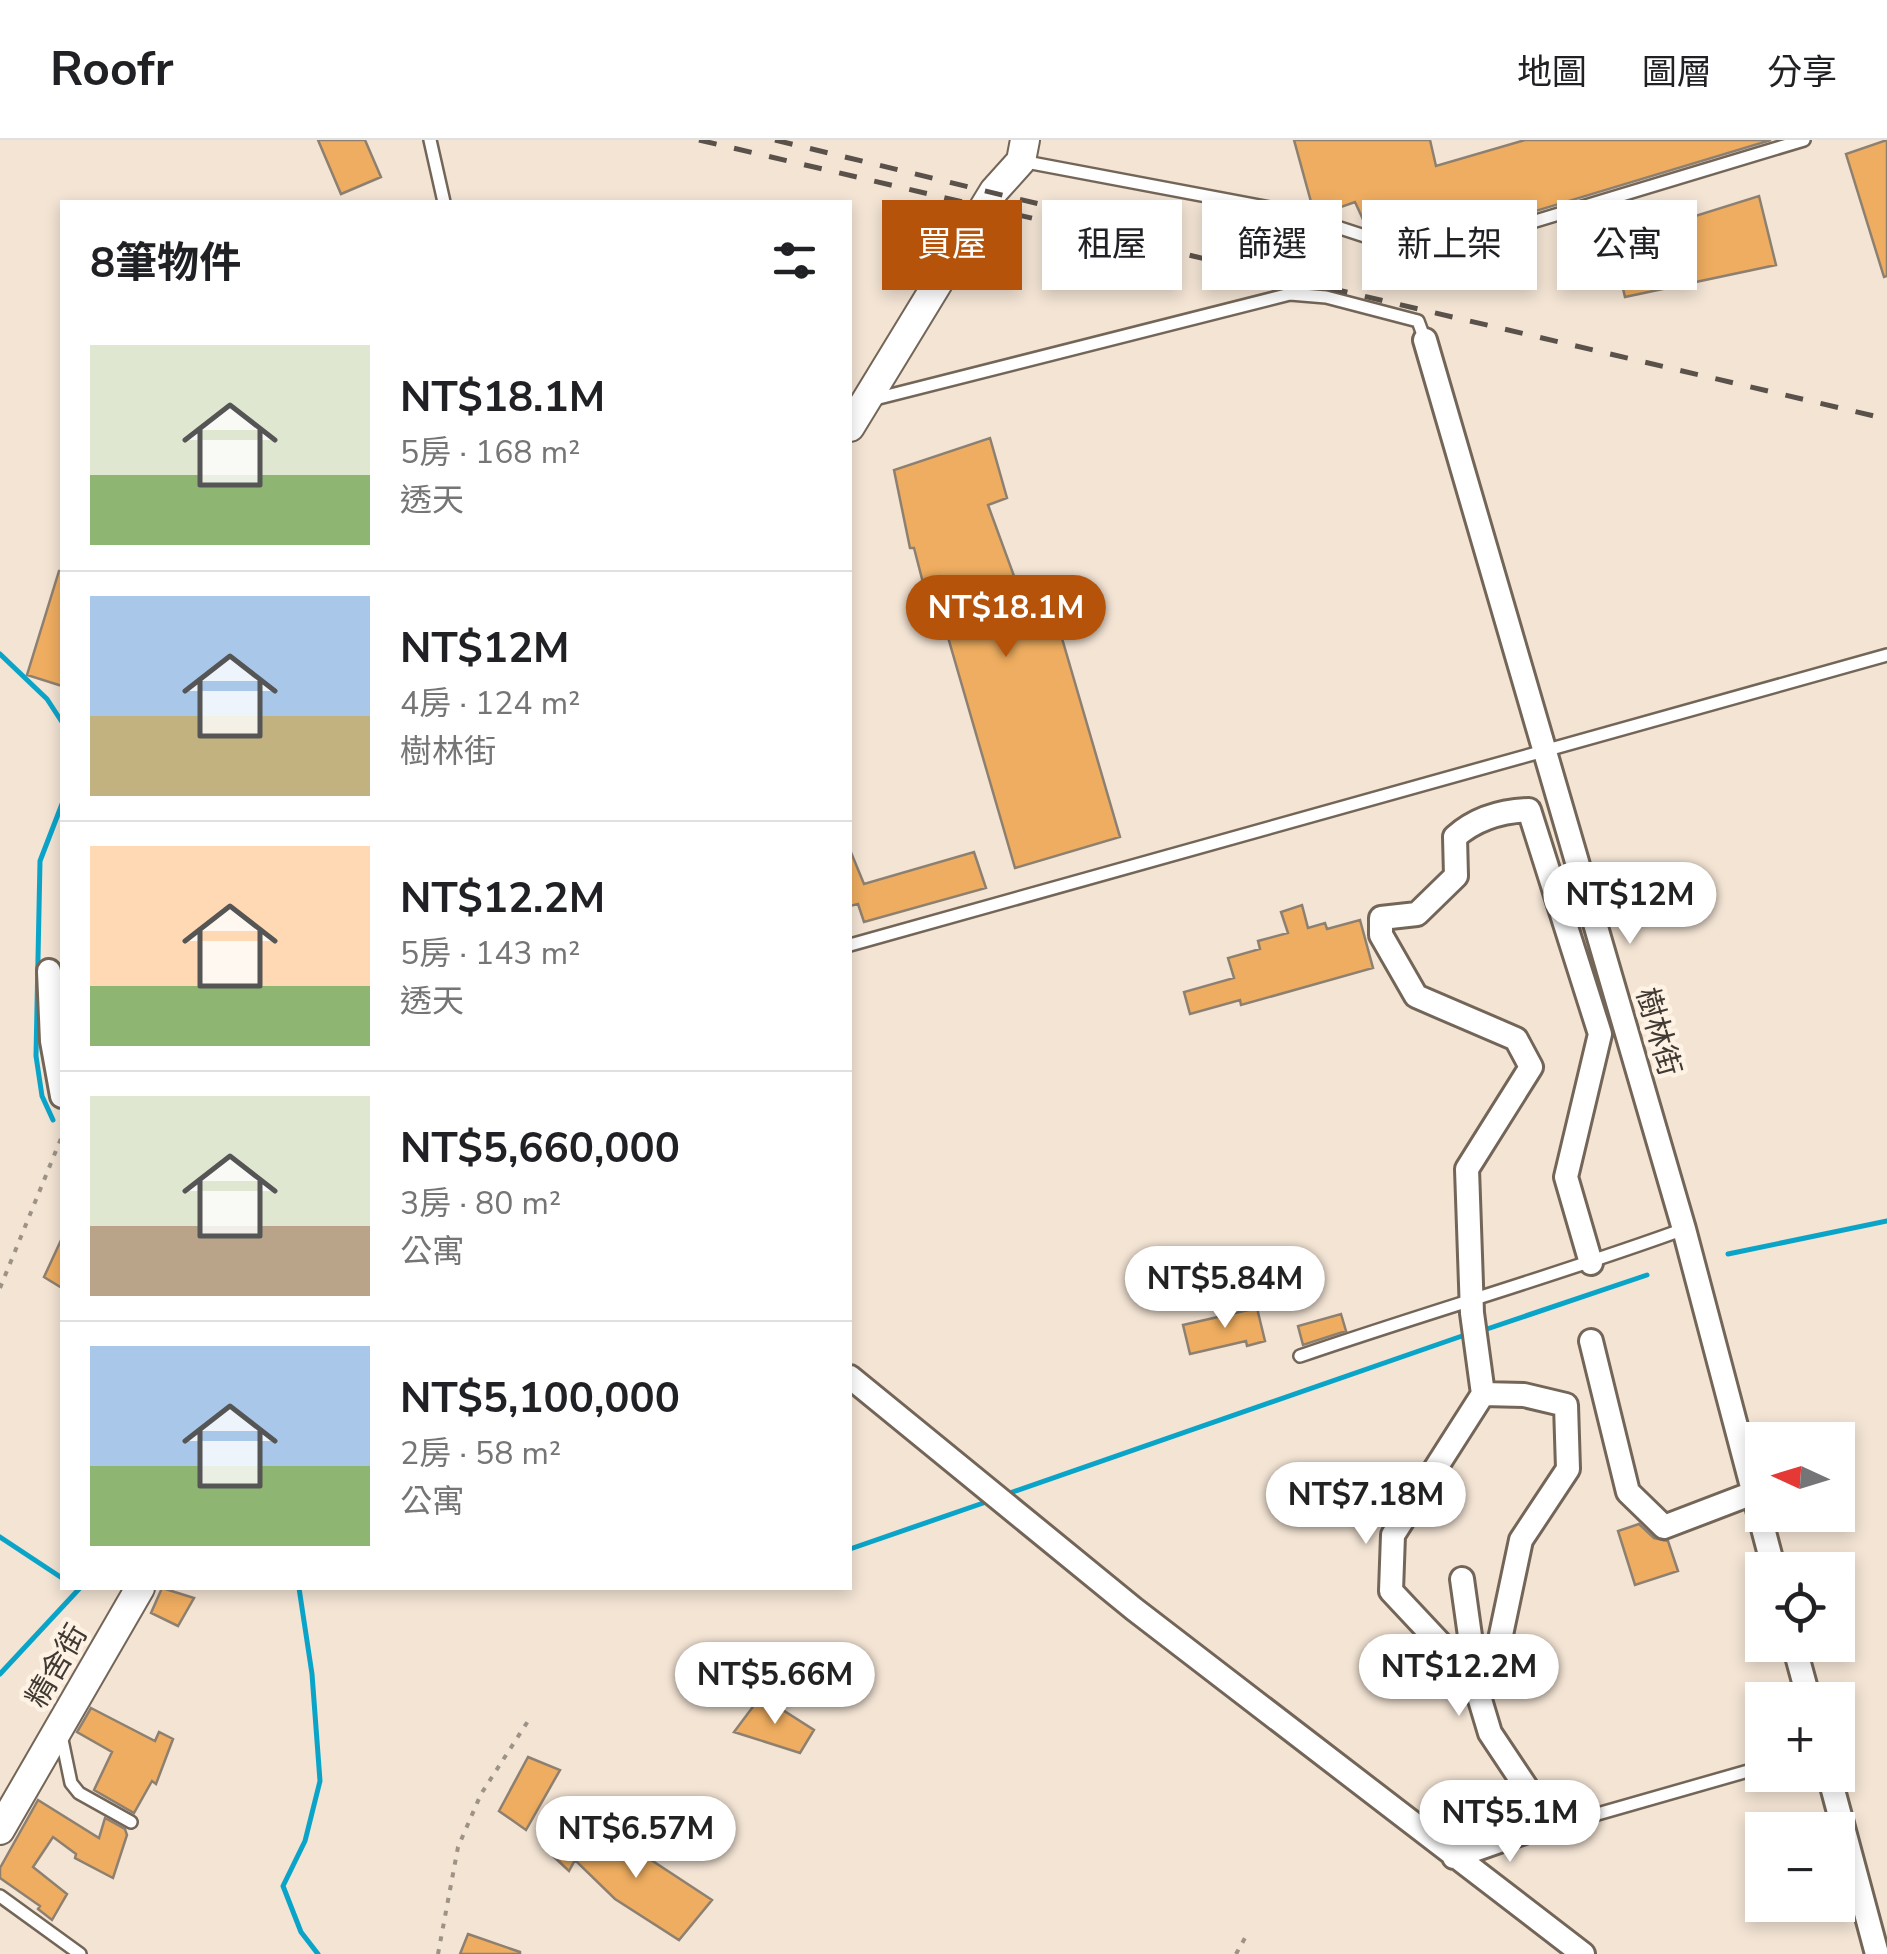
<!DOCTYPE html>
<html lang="zh-TW">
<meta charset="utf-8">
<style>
:root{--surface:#fff;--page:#f6f6f6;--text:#202124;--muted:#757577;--line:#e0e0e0;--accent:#b45309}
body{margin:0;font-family:"Nunito Sans","Noto Sans TC",sans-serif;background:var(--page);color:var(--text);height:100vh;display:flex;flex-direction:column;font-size:38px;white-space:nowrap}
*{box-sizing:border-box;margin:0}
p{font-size:32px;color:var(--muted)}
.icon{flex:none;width:55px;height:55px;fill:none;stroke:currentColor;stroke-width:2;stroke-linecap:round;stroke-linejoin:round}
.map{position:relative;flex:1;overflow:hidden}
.details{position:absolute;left:60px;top:60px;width:792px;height:1390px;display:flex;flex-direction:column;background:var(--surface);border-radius:0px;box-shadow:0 5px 15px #0003}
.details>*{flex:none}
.banner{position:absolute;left:882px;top:60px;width:852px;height:90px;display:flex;gap:20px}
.needle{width:65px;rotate:274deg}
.tools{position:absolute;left:1745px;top:1282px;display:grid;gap:20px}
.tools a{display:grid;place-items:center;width:110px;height:110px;border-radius:0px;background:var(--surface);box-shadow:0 5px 15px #0003;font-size:50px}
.price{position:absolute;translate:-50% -85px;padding:0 22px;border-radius:35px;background:#fff;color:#222;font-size:32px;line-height:65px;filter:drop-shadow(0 2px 5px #0008)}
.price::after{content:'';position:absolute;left:50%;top:60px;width:30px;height:22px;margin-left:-15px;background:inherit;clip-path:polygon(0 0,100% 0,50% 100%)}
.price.on{background:var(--accent);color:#fff}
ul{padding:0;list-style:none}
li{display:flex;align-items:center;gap:30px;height:250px;padding:0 30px}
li+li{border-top:2px solid var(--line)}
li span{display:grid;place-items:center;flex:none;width:280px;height:200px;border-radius:0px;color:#555}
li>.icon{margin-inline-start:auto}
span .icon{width:120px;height:120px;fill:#fffc;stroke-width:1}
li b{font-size:42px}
h2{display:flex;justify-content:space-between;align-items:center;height:120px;padding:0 30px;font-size:42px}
.pill{padding:0 35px;border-radius:0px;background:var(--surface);box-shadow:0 5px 15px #0003;font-size:35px;line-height:90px}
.pill.on{background:var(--accent);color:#fff}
header{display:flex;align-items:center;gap:60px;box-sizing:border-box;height:140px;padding:0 50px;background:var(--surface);border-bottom:2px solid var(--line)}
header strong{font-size:48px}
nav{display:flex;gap:55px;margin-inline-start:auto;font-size:35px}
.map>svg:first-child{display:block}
</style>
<header>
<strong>Roofr</strong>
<nav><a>地圖</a><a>圖層</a><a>分享</a></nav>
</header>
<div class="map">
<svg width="1887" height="1814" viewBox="0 0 1887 1814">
<rect width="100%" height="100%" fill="#f3e4d4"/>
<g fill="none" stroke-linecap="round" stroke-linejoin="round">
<path stroke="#0ba4c9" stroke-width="5" d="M0,514l47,45 15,23
M53,980l-11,-24 -6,-40 4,-195 22,-57
M1728,1114l159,-33
M1487,1189l160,-54
M1004,1355l458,-159
M0,1397l62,41
M850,1409l139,-48
M299,1448l13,86 8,107 -15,60 -22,45 18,46 17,22
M0,1534l79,-85"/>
</g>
<path fill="#eead60" stroke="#8e8071" stroke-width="2.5" d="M318,0h47l16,37 -40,17z
M1294,0h136l6,26 89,-26h246l-348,105 -57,-19 -11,-24 -31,11 -11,-4z
M1887,0v136l-3,1 -38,-123z
M1759,56l17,69 -151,32 -13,-55z
M990,298l17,60 -19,7 33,90 26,-8 73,250 -105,31 -79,-272 -9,2 -13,-50h-4l-16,-78z
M59,431h3v115l-35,-11z
M850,710l14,34 110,-32 12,36 -122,34 -6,-18 -8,2z
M1302,765l6,23 17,-5 2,6 33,-9 13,48 -132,37 -1,-5 -50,14 -6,-22 50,-14 -6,-20 32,-9 -2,-8 30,-8 -7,-21z
M62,1098v50l-18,-11z
M1257,1168l8,33 -18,5 -1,-5 -56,13 -7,-29z
M1341,1174l5,17 -43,14 -5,-19z
M1639,1384l15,14 14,3 10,30 -43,14 -17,-54z
M162,1448l32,10 -16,28 -27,-13z
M761,1556l53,34 -14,23 -66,-21z
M91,1568l64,33 4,-9 14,7 -17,45 -4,-3 -18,32 -40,-23 18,-38 -35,-20z
M528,1617l32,13 -34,60 -27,-19z
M38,1660l61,38 6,-20 20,11 2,6 -14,43 -38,-20 1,-4 -23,-17 -20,30 34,27 -15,26 -14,-11 2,-3 -40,-28v-10z
M574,1684l28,25 11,-14 99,65 -33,40 -64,-41 -40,-39 -6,11 -16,-15z
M468,1794l52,18v2h-60z"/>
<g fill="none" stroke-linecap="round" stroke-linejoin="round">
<g stroke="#736658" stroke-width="16">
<path id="service" d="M430,0l14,62
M1021,21l270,51 132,43 381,-115
M871,260l419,-106 36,3 92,24 7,19
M850,805l1037,-290
M1300,1216c128,-44 258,-81 384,-127
M61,1595l10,48 8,10 52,29
M1550,1683l9,2 203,-58
M0,1756l80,58"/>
</g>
<g stroke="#736658" stroke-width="28">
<path id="minor" d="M1425,200l259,889 90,341
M49,831l3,70 10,55
M1591,1201l37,151 36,35 89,-34
M850,1237l284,232 449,345
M1483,1254l-90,141 -2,56 60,64 27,38 20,-44 23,-109 47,-71 -2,-64 -42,-10 -41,-1 -11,-81 -5,-144 64,-102 -15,-28 -100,-43 -35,-61v-17l36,-4 39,-38 -1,-39c20,-18 47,-26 74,-27l71,224 -34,143 25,86
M1794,1505l15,55
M1829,1635l48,179
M1454,1717l96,-34 -60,-90 -12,-40 -16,-114"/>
</g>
<g stroke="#736658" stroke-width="32">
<path id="tertiary" d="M850,287l144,-236 27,-30 4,-21
M0,1690l140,-242"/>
</g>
<path stroke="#9d9286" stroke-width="4" stroke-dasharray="5 8" stroke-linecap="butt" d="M0,1148l62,-152
M438,1814l20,-107 23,-53 49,-76
M1236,1814l9,-16"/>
<use href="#service" stroke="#fff" stroke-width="11"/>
<use href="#minor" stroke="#fff" stroke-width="22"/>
<use href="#tertiary" stroke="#fff" stroke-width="28"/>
<path stroke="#5a524a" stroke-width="5" stroke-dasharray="18 18" stroke-linecap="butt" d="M699,0l1188,279
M775,0l384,93"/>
</g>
<g text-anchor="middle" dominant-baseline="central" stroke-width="9" stroke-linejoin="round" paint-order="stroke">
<g font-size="30" fill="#403a33" stroke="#fef2e4">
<text transform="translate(1658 892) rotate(74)">樹林街</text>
<text transform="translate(57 1526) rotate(-60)">精舍街</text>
</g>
</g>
</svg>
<div class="tools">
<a><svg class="needle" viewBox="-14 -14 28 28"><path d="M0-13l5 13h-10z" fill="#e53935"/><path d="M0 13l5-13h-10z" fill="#757577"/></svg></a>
<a><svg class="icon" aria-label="locate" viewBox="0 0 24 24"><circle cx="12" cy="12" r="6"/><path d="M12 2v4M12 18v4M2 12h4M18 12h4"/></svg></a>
<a>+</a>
<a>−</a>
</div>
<b class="price on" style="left:1006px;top:520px">NT$18.1M</b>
<b class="price" style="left:1630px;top:807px">NT$12M</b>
<b class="price" style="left:1225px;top:1191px">NT$5.84M</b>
<b class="price" style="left:1366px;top:1407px">NT$7.18M</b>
<b class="price" style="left:1459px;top:1579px">NT$12.2M</b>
<b class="price" style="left:775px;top:1587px">NT$5.66M</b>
<b class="price" style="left:1510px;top:1725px">NT$5.1M</b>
<b class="price" style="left:636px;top:1741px">NT$6.57M</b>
<div class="banner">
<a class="pill on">買屋</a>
<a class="pill">租屋</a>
<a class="pill">篩選</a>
<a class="pill">新上架</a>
<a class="pill">公寓</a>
</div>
<section class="details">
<h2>8筆物件<svg class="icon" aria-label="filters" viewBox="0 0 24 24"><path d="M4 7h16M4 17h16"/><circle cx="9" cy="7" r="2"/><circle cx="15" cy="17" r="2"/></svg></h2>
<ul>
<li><span style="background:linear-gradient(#dfe7d0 65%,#8fb573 0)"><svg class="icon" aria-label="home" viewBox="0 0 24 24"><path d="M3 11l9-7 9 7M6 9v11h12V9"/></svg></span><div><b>NT$18.1M</b><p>5房 · 168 m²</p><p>透天</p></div></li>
<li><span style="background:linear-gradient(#a9c7e8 60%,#c2b280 0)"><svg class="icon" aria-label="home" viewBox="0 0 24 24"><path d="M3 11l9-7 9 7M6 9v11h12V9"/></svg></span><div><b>NT$12M</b><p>4房 · 124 m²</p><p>樹林街</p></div></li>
<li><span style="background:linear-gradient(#ffd9b3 70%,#8fb573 0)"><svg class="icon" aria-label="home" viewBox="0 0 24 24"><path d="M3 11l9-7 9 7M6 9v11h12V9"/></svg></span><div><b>NT$12.2M</b><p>5房 · 143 m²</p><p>透天</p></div></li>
<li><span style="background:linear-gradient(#dfe7d0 65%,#b9a48a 0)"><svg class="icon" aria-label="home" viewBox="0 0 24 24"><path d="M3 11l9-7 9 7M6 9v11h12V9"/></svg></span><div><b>NT$5,660,000</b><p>3房 · 80 m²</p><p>公寓</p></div></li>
<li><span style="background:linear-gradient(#a9c7e8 60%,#8fb573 0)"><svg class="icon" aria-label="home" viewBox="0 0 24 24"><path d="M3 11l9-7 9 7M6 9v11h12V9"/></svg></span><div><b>NT$5,100,000</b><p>2房 · 58 m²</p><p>公寓</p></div></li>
</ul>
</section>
</div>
